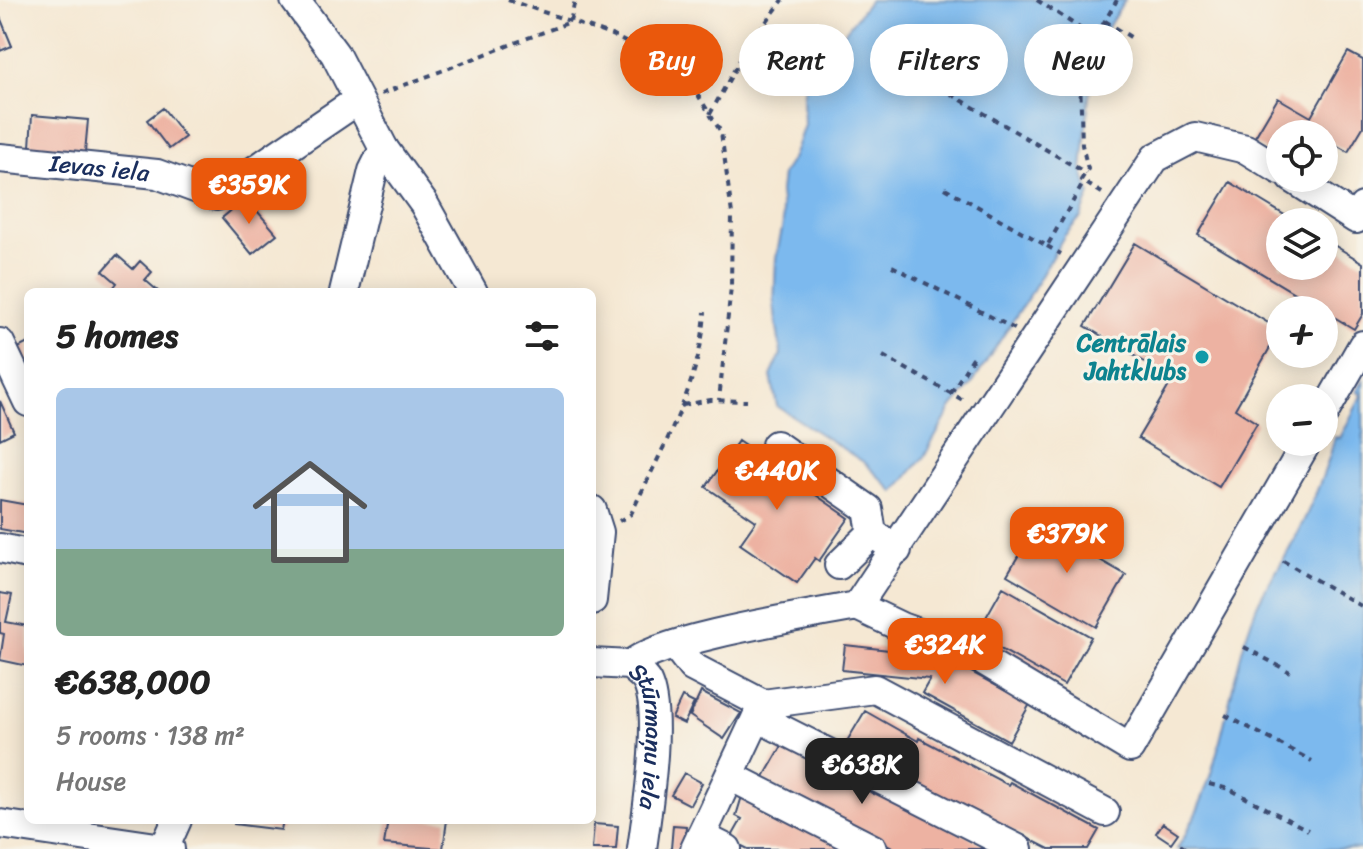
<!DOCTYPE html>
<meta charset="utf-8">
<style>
:root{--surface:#fff;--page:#f2f2f2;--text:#222;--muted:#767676;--accent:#ea580c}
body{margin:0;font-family:Sriracha,sans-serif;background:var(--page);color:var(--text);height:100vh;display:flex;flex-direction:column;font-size:30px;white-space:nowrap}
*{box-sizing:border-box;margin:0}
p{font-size:26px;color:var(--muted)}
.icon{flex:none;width:44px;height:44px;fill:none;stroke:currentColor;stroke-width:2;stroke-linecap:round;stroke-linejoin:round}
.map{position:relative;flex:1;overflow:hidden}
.sheet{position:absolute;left:24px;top:288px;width:572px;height:536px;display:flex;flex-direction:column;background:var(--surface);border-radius:12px;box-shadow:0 4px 20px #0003}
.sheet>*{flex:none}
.guide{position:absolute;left:620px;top:24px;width:622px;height:72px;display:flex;gap:16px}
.controls{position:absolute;left:1266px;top:120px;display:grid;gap:16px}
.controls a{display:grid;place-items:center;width:72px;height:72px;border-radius:50%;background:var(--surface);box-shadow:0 4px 20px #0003;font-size:40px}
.price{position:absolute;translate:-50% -68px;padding:0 18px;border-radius:16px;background:var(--accent);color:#fff;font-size:26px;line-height:52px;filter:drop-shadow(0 2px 4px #0008)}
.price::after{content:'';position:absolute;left:50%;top:48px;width:24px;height:18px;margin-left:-12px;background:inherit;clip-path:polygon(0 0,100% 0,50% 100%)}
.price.on{background:#222;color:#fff}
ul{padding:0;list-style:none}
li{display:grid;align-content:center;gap:16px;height:424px;padding:0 32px}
li span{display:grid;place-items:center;height:248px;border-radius:12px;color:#555}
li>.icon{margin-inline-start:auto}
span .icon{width:144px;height:144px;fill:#fffc;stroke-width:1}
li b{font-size:34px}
h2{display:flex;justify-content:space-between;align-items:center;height:96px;padding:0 32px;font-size:34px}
.pill{padding:0 28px;border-radius:36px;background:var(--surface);box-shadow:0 4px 20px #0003;font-size:28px;line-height:72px}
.pill.on{background:var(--accent);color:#fff}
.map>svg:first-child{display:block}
</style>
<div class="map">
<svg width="1363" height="849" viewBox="0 0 1363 849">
<rect width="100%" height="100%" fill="#f7f3e8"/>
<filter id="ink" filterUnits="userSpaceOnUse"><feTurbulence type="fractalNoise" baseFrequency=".0125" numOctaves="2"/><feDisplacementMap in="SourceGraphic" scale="16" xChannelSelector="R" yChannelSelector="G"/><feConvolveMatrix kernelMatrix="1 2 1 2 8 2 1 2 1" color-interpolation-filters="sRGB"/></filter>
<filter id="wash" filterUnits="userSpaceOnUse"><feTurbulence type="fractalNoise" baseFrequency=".006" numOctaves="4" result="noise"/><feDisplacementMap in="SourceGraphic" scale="32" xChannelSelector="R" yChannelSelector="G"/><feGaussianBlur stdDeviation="1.8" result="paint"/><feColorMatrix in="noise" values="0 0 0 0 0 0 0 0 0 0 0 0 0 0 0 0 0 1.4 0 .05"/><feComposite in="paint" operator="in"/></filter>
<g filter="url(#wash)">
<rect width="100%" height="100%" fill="#f5e8d3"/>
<path fill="#7cb9ee" stroke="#4c74a6" stroke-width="2" d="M870,0h255l-22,35 -11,31 -10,103 8,25 -9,23 -17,19 -33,57 -60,92 -19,22 -28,50 -30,35 -29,-29 -88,-57 -6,-30 10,-22 -7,-48 2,-48 7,-34 -3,-32 2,-18 11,-17 11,-32 -1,-29 9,-44 29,-15z
M1363,380v469h-186c47,-73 48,-161 79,-241 8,-20 23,-39 33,-58 19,-36 36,-74 46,-113l5,1 22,-43 -5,-5z"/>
<g id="blocks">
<path fill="#edb2a2" d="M0,17l12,29 -12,5z
M1348,52l15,8v67l-15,25 -22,-13 -2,4v-9h-44v25l-28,-17 26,-44 33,19z
M163,108l22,29 -16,12 -22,-29z
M32,115l56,5 -3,32 -55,-5z
M1230,182l66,40h-16v44h44v-27l39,24v51l-9,15 -156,-94z
M246,198l31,36 -25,20 -30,-36z
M1135,243l145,87 -45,79 22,14 -38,64 -81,-49 35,-59 -88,-53z
M117,255l16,14 7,-8 12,11 -7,8 14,12h-49l7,-9 -14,-12z
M28,343v26l-10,-21z
M0,401l14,31 -14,7z
M738,441l111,77 -30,43 -4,-3 -18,25 -57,-39 16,-23 -50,-34z
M0,500l28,5v29l-28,-5z
M1037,524l89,51 -30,52 -89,-52z
M1003,587l88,50 -27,48 -88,-50z
M0,593l12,2 -6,27 22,4v40l-28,-6 4,-26 -4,-1z
M845,645l97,11 88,48 -21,37 -87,-48 8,-14 -88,-9z
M701,692l40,21 -17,26 -34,-23z
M682,697l12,6 -10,21 -12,-6z
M865,711l53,30 1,-3 89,47 2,-3 89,48 -11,19h-39l-61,-31 -2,2 -142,-74z
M783,744l91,50 2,-4 116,59h-96l-134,-69z
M684,773l18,10 -12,22 -19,-10z
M743,793l110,56h-105l-18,-9 12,-21 -6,-3z
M234,820h49l-2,10 -47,-6z
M388,820h59l-4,29 -59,-5z
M1163,823l15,10 -7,10 -15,-10z
M594,824l24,2 -2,23h-24z
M673,825l13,1 -2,23h-13z"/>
</g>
</g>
<g filter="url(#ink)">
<use href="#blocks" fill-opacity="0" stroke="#3c4b70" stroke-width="2"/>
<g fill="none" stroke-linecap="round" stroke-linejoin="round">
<g stroke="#3c4b70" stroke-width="32">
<g id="minor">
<path d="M295,0l40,54 49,95 -11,22 -29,121"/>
<path d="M384,149l40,55 49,88"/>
<path id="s1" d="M0,158l157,16 60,22 141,-96"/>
<path d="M1292,178l64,41 7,-12"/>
<path d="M0,343l28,59"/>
<path d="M1324,413l39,-68"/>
<path d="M776,445l92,64 4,24 25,17"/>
<path d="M592,510l7,22 -7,68"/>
<path d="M0,548l28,6"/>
<path d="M839,565l33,-32"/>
<path d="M857,606l44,21 65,23 164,98 177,-306"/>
<path d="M675,645l17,22 71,37 -68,145"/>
<path id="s2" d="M592,663l38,2c5,5 14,11 17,17 16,33 0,129 -5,167"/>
<path d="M630,665c29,-27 181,-50 227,-59l298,-448 40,-21 51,12 34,21"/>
<path d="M763,704l112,-15 230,123"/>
<path d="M757,717l261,132"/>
<path d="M730,776l143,73"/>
<path d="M0,824l170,25"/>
<path d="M701,836l26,13"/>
<path d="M164,849l13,-29"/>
</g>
</g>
<path stroke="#3c4b70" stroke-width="4" stroke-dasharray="6 6" stroke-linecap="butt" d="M508,0l106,36 71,38 36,58 11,82 -1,73 -12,113
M1037,0l58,38 22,-38
M1105,21l27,17
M381,94l189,-72 5,-22
M951,94l135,79
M710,114l37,-67 36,-47
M945,188l102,58 37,-64
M1102,193l-21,-13 7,-11 -6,-24 -2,-69 15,-38 25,14
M1047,246l14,8
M892,266l123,63
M883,356l80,44
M951,393l23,-37
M683,405l28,-5 36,1
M619,521l12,-7c31,-66 69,-128 74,-202
M1283,561l80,46
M1244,647l46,25
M1225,715l87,46
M1209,784l20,5 79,41
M1180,845l6,4"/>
<use href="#minor" stroke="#fff" stroke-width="28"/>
</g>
</g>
<circle fill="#0f9aa8" stroke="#f7f3e8" stroke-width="3" cx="1202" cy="357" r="8"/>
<g text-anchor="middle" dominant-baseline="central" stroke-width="6" stroke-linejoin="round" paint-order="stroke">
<g font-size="24" fill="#1b2f5e" stroke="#f7f3e8">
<text stroke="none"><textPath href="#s1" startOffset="100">Ievas iela</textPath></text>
<text stroke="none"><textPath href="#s2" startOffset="116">Stūrmaņu iela</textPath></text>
</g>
<g font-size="24" font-weight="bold" fill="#0d838f" stroke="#f7f3e8" text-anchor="end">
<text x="1186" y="343">Centrālais<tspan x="1186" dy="28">Jahtklubs</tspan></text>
</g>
</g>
</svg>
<div class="controls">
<a><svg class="icon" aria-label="locate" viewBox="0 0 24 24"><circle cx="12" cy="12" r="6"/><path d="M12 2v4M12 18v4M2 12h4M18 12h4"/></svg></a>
<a><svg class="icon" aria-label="layers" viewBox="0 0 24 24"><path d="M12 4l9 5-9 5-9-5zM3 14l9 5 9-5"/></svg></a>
<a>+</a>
<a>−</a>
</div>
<b class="price" style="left:249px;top:226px">€359K</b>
<b class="price" style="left:777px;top:512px">€440K</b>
<b class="price" style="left:1067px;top:575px">€379K</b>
<b class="price" style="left:945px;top:686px">€324K</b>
<b class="price on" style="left:862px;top:806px">€638K</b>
<div class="guide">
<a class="pill on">Buy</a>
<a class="pill">Rent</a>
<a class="pill">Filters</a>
<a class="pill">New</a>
</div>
<section class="sheet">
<h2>5 homes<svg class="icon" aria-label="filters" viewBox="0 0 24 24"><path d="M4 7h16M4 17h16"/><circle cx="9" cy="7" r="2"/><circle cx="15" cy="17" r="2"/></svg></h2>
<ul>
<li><span style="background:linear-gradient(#a9c7e8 65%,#7fa58c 0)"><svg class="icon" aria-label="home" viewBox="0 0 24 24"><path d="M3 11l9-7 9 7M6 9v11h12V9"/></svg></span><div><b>€638,000</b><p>5 rooms · 138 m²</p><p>House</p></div></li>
</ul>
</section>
</div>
